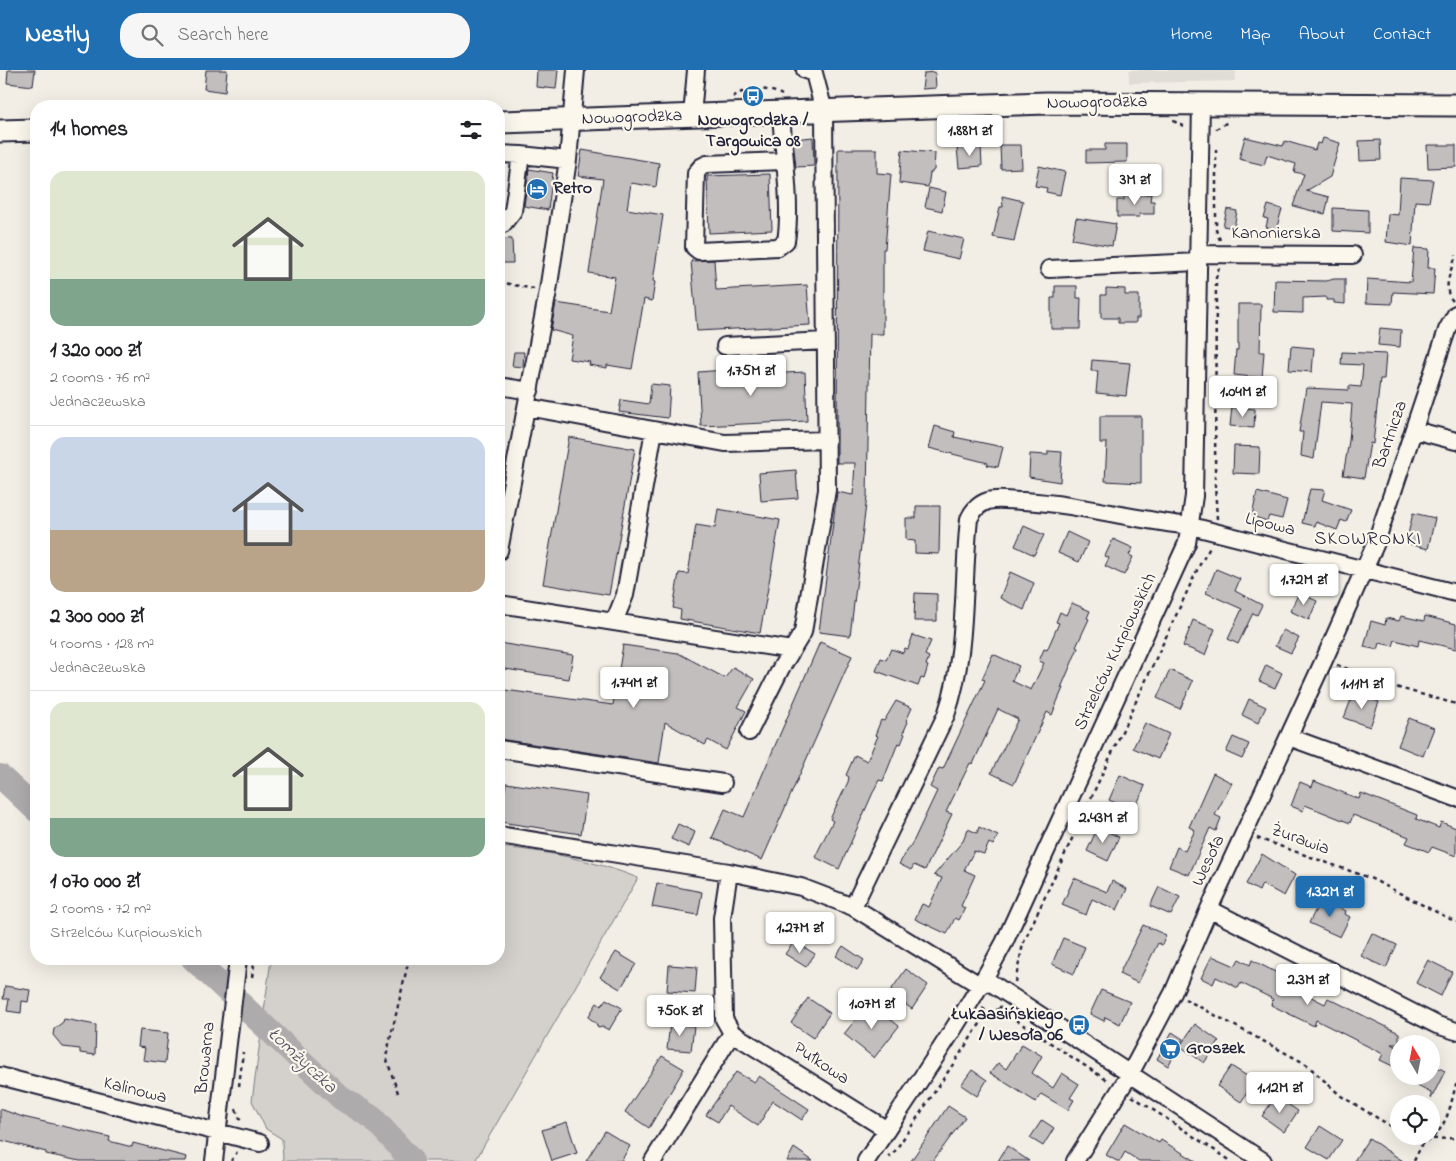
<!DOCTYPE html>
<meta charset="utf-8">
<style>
:root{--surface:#fff;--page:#f6f6f6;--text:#202124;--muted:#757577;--line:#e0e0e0;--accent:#1f6fb2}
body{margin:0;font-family:"Indie Flower",sans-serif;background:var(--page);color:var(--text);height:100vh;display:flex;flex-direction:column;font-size:19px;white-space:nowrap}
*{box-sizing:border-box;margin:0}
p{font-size:16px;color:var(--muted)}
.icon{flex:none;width:28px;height:28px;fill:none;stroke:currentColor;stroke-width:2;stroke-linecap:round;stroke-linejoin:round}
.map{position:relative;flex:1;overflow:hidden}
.drawer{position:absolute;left:30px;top:30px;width:475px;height:865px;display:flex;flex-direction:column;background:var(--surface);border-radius:20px;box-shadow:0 5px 20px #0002}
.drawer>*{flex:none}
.needle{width:32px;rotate:350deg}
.fabs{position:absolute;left:1390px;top:965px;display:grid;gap:10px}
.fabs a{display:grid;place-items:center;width:50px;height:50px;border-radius:50%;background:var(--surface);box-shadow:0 5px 20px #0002;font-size:25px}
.price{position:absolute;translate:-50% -42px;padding:0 11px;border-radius:5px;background:#fff;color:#222;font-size:16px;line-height:32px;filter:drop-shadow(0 1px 2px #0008)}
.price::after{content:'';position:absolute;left:50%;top:30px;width:15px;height:11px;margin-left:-8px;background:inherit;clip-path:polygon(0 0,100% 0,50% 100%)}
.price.selected{background:var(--accent);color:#fff}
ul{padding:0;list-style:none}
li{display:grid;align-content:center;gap:10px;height:265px;padding:0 20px}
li+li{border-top:1px solid var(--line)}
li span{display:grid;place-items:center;height:155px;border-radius:15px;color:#555}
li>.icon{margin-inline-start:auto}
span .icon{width:90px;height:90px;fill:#fffc;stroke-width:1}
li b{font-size:21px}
h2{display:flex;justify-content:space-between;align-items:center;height:60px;padding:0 20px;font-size:21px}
header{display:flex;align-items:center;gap:30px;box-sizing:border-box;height:70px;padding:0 25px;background:var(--accent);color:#fff}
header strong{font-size:24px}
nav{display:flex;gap:28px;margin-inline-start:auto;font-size:18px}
.search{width:350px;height:45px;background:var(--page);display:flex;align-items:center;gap:12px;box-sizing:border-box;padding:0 18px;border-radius:20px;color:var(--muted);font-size:19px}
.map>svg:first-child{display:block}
</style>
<header>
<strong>Nestly</strong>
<div class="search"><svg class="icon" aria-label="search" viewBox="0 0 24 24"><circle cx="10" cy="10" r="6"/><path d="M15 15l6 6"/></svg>Search here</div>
<nav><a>Home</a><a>Map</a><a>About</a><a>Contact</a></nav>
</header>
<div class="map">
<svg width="1456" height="1091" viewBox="0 0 1456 1091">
<rect width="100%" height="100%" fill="#f2eee5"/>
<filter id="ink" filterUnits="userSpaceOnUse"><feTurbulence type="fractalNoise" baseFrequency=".02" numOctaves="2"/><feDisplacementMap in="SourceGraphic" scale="10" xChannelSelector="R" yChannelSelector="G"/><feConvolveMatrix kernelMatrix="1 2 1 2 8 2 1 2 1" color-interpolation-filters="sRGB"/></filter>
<g filter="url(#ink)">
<path fill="#e0dcd6" d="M1129,0h107l-1,11 -106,2z"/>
<path fill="#d4d1cc" stroke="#7b7a84" d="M499,777c48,4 94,13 139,31l-163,283h-192l-1,-22 -16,-10 -14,-28 19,-142h228z"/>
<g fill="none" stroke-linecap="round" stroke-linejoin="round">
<path stroke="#aeabad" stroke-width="24" d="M0,706l36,34
M193,889l148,139 32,20 39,43"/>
</g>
<path fill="#c2bebe" stroke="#22223b" d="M8,0h27l-2,16 -26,-3z
M206,0h21l-2,22 -21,-3z
M537,0h21l-2,19 -20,-2z
M935,2l1,16 -14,1 2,-16z
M813,67l1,29 -18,1 -3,-28z
M1245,67l38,9 2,-5 30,9 2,-7 4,1 2,-6 17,5 -10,34 -24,14 23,6 -4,17 -32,-8 11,-32 -10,-2 2,-8 -29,-9 -3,10 -25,-6z
M1380,70l1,20 -21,1 -1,-20z
M1105,74h22v18l-41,1v-13h19z
M1000,75h21l1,23 -21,1z
M1427,75h29v22l-28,1z
M981,76l1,20 -23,2 -2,-20z
M838,79h39v24l14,1 -6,75h-2v85h-13l-3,162 -17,140 -31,-4 18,-140 16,3 2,-32h-18z
M582,80l77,13 -3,24 -25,-4 -4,26 36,6 -10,66 2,1 -3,19 -8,-2 -12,70 -25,-4v3l-18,-3 1,-3 -21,-3 4,-23 -22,-6 5,-27 53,8 6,-34 -26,-4 14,-94 -25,-3z
M902,80l33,3 -1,17 -4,3 -2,14 -29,-4z
M1039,96l26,6 -5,23 -14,-3 1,-4 -12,-2z
M529,99l24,4 -5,37 -24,-4z
M770,104l2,56 -63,3 -2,-57z
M1400,108l33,2 -4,22 -14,-1 -3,45 -26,-4 2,-28 10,1z
M929,118l17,4 -4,19 -17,-4z
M1124,124h27l-1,7h4v13h-15l1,3h-23v-17h7z
M1002,126l21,5 -9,40 -21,-4 7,-30h3z
M1268,135l14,4 -6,21 -10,-3 2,-8 -4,-1z
M1333,138l35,2v23l-35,-2z
M1227,139l10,2 -3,17 -11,-2z
M1076,148l40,6 -4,22 -40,-7z
M928,161l36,8 -5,20 -36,-8z
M499,168l13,1 1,24h-14z
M1414,178l15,1 -1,19h7l-2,26 -40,-2 -1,12 -26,-1 1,-24 44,3z
M714,190l2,30 91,-5 3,40 -113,6 -6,-70z
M1334,209h11v25l-11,-1v-3h-8v-3l-23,1v15l-29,-1 1,-32 51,1z
M1055,216h22v12h4l-1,31h-29v-31h4z
M1106,218l19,1v6h14v23h-3v5h-18v-5h-17v-23h5z
M1238,234h23l-1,48h4l-2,26 -28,-3 2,-25h2z
M1380,258l21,2 -1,17 -22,-2z
M1291,276l23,2 -2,24 -23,-2z
M514,282h10l-1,15 -11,-1z
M1342,282l44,2 -2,25h-4l-7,65 -3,-1 -6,35 -21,-3 6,-34 3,-37 -31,-2 -7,57 -13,-3 2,-24h-4l7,-44 43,2v-4l12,1 2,-22 -22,-1z
M1092,290l38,3 -4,33 -30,-3 2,-22h-7z
M765,297v7l40,-2 2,49 -106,5 -3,-54z
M651,314l19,2 -2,32 -49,-6 2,-12 28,4z
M1232,337l23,2 -1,19 -24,-2z
M1100,346h41v67l-36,-2 2,-38h-7z
M935,356l20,6 -1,5 49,10 -5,20 -11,-2 1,-2 -59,-15z
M569,367l66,12 -26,146 -66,-11z
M1234,376l26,1 -1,27 -26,-1z
M1048,381l14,1 -2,30 -31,-5 1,-23 18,1z
M796,400l2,28 -37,3 -2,-28z
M1310,419l15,1 -3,10 29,10 -5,12 -5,-2 -4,10 -21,-8 -1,4 -13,-3z
M1257,422l30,8 -5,19 -13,-3 -2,5 -15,-5z
M916,436h24l-1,48 -24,-1v-12l-9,-1v-22h10z
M718,439l62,11 -20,113 -80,-14 1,-9 -8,-2 6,-35 9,1 8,-49 19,3z
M1413,443l22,5 -7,31 -22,-6z
M1024,456l20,9 -10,20 -19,-9z
M1067,462l21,10 -9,20 -21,-9z
M1113,469l20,9 -4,7 4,2 -9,18 -19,-9 4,-8 -4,-2z
M1216,499l24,10 -5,12 27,14 -5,10 -4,-2 -15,31 -10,-5 14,-30 -36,-16z
M1010,502l24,11 -10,27 -24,-12z
M915,523l22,1v27h-23z
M1299,523l18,8 -8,19 -19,-9z
M1072,533l18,8 -3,7 2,1 -13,28 2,1 -17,40h2l-6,14 -5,13 -5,-3 -33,72 -23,-11 27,-54 -20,-10 -25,55 -3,-1 -24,49 6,2 -27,56 -11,-5 -3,5 -12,-6 15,-24 23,-49 -7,-4 9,-19 4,1 42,-89 -3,-1 11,-25 26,12 -7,15 19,9 13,-27 -5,-2 5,-12 3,1 12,-27 -3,-1 4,-10 6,3z
M1401,546l23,5 1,-5 31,8v25l-37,-9 -1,6 -23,-6 -2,6 -13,-3 -2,7 -14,-3 7,-26 14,4 1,-7 13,3z
M1193,550l22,9 -10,26 -22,-9z
M1283,560l16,8 -8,15 -16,-7z
M913,565l18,6 -6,14 4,2 -3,8 2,1 -4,13 -3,-1 -3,8 -42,-15 5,-13 5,2 5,-11 12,4 2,-5 3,1z
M820,572l32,14 -90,204 -50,-22 13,-29 19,8z
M499,573l74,12 -4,24 -70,-11z
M623,575l55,8 47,25 8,-11 21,12 -16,28 8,4 -20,39 -18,-10 -3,5 -40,-23 -6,41 -160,-24 6,-49 108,15z
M1266,595l16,8 -7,15 -16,-7z
M1170,600l23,11 -13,28 -23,-11z
M1354,622l25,10 -9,25 -26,-9z
M1249,629l17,8 -8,16 -16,-8z
M896,631l16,7 -6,13 2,1 -5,11 2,1 -4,10 -3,-1 -15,38 -4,-1 -4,8 -36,81 -24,-12 18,-36 -3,-2 18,-37 1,-5 -3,-2 9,-20 12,6 11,-25 -3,-1 6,-15 3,1z
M1409,648l25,10 -11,28 -25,-10z
M1145,653l24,11 -11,25 -25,-11z
M1233,667l16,7 -7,15 -16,-7z
M1213,703l19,10 -17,32 6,3 -5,13 -6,-3 -21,47 -20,-8 8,-20 8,4 10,-21 -6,-3z
M1120,705l25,11 -11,25 -25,-11z
M1314,711l45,18 2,-6 56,22 -1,4 23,9 2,-6 15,6v28l-24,-9 -3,5 -23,-9 3,-6 -56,-22 -3,8 -45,-18 -2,6 -12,-5 9,-24 12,5z
M506,713l81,12 -6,39 -81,-12z
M678,754l17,8 -6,15 -18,-8z
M979,757l19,9 -5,9 -4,-2 -5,11 -10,-3 -10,19 11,5 -14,31 4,2 -6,12 -4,-2 -8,16 -32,-15 7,-15 7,3 10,-22 3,-7 -8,-3 29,-34 5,-12 9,4z
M1098,757l21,10 -11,24 -21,-10z
M1262,784l33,21 -11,21 -22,-12 -3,7 -13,-7z
M1074,808l33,14 5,-11 15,8 -10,21 -25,-11 -6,16 -24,-10z
M657,813l45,9 -4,23 -46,-8z
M1159,817l21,10 -9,18 -21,-9z
M1321,829l25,12 -1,3 5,3 -10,20 -31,-14z
M1143,855l23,10 -4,10 -4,-2 -20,40 -19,-9z
M1372,863l25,12 -11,23 -25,-12z
M1063,868l22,9 -11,27 -22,-10z
M794,871l21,13 -9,13 -21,-13z
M843,876l21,14 -7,10 -21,-14z
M616,882l20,12 -16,25 -20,-12z
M1212,886l23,10 4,-7 11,6 2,-5 33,17 -3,5 10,5 33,17 3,-6 71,35v11h-8l8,4v21l-19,-9 3,-6 -67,-34 -2,6 -43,-21 2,-6 -32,-16 -3,5 -22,-11 -3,7 -12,-6z
M1428,890l24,12 -11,24 -25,-13z
M669,895l28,2 -2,26 -28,-2z
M906,899l22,16 -16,24 -23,-16z
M5,916l25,4 -2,12 -6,-1 -1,12 -14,-2 2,-12h-6z
M1101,920l29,12 -10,22 -15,-7 -1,4 -14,-7z
M808,928l22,15 -17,25 -22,-15z
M606,929l16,9 -13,22 -6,-3 -5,1 -2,-5 -8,-6 9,-14 4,3z
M869,933l30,23 -25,32 -30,-24z
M64,949l32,6 -1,30 -15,-2v-4l-17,-2 -10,-12 1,-6 9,-7z
M670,953l24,3 -3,25 -24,-2z
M1195,954l24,17 -15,22 -24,-17z
M140,960l28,3 -3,30 -22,-3 2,-12 -7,-1z
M1172,962l11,7 -15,27 -11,-7z
M1022,974l20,12 -10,17 21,15 9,-15 17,11 -9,14 4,2 -6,10 -27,-16 -5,8 -46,-29 8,-10 8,6z
M662,986l22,13 -35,59 -24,-16z
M1431,994l14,7 -14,28v-6l-33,-17h33z
M1231,996l24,15 -14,21 -24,-16z
M972,1000l15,10 -10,16 -16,-11z
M736,1002l18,10 5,-6 50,33 -7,11 -29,-19 -15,25 -30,-20 -10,16 -12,-7z
M1276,1026l22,15 -14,21 -22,-16z
M948,1036l17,11 -32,44h-22z
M0,1039l23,8 87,20 -1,4 23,6 1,-4 54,14 -1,4h-106l-34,-7v-2l-46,-12z
M1042,1050l12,8 -11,18 -13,-8z
M567,1052l10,31 -25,8 -10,-31z
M1125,1053l34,20 2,-3 35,21h-57l-14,-9 -5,9h-3l-11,-6z
M1320,1056l22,14 -13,20 -22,-13z
M605,1061l25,15 -9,15h-35z
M1369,1068l14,10 20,13h-49z
M1007,1076l22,15h-31z
M794,1078l19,13h-26z"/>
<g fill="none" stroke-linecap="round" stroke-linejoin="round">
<g stroke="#22223b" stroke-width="20">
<path id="minor" d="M781,43c2,37 11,92 5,128l-8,6 -79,4 -5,-4 2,-74 5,-6 6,-3 77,-3
M692,46l4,-46
M499,84l22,1 -8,56 -10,13h-4
M521,85l47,5
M1198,184l155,1
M1049,199l149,-7
M725,276l101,-5
M499,316l31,5
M527,337l198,36 102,-3
M1414,360l42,11
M499,481l49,-260 20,-131 8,-90
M499,534l293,46
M614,552l11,-27 29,-165
M749,662l32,-64 22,-36 24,-142 -3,-379 -10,-38 -9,-3
M1289,667l167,61
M499,679l224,34
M499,765l230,37 72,15 52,20 128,79
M729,802l-7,46 2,101 8,14 155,97
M853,837l93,-192c22,-63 16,-131 23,-196 4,-9 10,-15 19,-18 10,-3 24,0 35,0 57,3 111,19 168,25l265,67
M1209,839l228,116 19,6
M985,909l278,182
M0,1006l260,67
M214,1091l24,-202
M653,1091l79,-128
M866,1091c48,-72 97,-142 138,-218l183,-400 7,-47 7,-393
M1075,1091l55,-87 43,-81 36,-84 115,-249 51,-115 72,-215 9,-16"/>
</g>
<g stroke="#22223b" stroke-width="25">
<path id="major" d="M499,52l547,-19 410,2
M0,61l36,-1"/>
</g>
<path stroke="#22223b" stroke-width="2.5" stroke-dasharray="4 4" stroke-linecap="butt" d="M733,27c13,-10 34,-10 49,-2
M1173,51l13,6
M1216,59l12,-7
M1216,79v81l4,10
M499,212l35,7
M1453,231c-12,-12 -1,-32 3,-46
M1217,449l-2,-35 1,-206 3,-10
M1337,595l62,23 57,16
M1257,768l113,40 86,44
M252,907l3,-18
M1015,912l8,-38 176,-378 12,-20
M1185,929l121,65 35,32 58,35
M1001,936l-2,3 109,72
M982,938l6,4 11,-3
M239,1016l4,-34
M398,1023l-12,-36 23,-98
M1132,1026l99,65
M236,1039l5,13
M1408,1066l14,8
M1433,1069l23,-1
M888,1085l3,2 97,-145
M231,1091l6,-9
M1414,1091l8,-17c24,-11 28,-36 34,-60"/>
<use href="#minor" stroke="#fbf7ec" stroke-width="16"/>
<use href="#major" stroke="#fbf7ec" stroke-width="21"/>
</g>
</g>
<defs>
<g id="bus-disc" transform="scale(1.125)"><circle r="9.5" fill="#1f6fb2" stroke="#fbf7ec"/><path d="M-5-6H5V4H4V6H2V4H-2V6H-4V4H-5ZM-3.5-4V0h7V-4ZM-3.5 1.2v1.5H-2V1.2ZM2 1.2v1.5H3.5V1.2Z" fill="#fff"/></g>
<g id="hotel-disc" transform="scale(1.125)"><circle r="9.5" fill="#1f6fb2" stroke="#fbf7ec"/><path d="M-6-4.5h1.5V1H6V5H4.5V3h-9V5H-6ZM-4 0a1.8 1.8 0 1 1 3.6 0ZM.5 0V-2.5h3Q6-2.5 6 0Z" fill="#fff"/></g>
<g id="supermarket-disc" transform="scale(1.125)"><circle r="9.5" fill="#1f6fb2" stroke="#fbf7ec"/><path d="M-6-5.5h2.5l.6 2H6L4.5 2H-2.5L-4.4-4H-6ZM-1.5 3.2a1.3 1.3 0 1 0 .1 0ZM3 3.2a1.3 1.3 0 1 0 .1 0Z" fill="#fff"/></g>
</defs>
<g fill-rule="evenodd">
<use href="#bus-disc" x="753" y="26"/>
<use href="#hotel-disc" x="537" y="119"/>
<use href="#bus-disc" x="1079" y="955"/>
<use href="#supermarket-disc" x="1170" y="979"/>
</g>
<g text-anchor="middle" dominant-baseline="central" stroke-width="4.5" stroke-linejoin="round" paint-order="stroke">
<g font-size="18" fill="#22223b" stroke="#fbf7ec">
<text transform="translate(1097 33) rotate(-1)">Nowogrodzka</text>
<text transform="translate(632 48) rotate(-2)">Nowogrodzka</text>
<text x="1276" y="164">Kanonierska</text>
<text transform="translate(1391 365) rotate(-71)">Bartnicza</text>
<text transform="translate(1270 455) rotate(14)">Lipowa</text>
<text transform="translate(1116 582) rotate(-65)">Strzelców Kurpiowskich</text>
<text transform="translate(1300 770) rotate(20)">Żurawia</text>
<text transform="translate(1209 791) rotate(-65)">Wesoła</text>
<text transform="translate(206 988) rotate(-84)">Browarna</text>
<text transform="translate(821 994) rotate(33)">Pułkowa</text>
<text transform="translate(135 1021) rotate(14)">Kalinowa</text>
</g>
<g font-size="18" font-weight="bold" fill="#22223b" stroke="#fbf7ec" text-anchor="start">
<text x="753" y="51" text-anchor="middle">Nowogrodzka /<tspan x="753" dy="21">Targowica 08</tspan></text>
<text x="553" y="119">Retro</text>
<text x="1063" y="945" text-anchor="end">Łukaasińskiego<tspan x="1063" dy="21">/ Wesoła 06</tspan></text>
<text x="1186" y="979">Groszek</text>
</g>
<g font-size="19" letter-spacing="1" fill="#22223b" stroke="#fbf7ec">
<text x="1368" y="469">SKOWRONKI</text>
</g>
<g font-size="19" font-style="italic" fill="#535263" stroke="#fbf7ec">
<text transform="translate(302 991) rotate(43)">Łomżyczka</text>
</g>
</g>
</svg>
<div class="fabs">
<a><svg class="needle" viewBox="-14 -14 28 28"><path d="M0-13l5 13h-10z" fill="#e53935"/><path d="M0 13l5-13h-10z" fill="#757577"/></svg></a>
<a><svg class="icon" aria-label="locate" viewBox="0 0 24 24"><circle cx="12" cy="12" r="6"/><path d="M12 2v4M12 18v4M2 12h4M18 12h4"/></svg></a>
</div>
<b class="price" style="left:970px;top:87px">1.88M zł</b>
<b class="price" style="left:1135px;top:136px">3M zł</b>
<b class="price" style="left:751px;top:327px">1.75M zł</b>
<b class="price" style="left:1243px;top:348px">1.04M zł</b>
<b class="price" style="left:1304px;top:536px">1.72M zł</b>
<b class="price" style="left:634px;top:639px">1.74M zł</b>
<b class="price" style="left:1362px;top:640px">1.11M zł</b>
<b class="price" style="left:1103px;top:774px">2.43M zł</b>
<b class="price selected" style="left:1330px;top:848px">1.32M zł</b>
<b class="price" style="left:800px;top:884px">1.27M zł</b>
<b class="price" style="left:1308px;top:936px">2.3M zł</b>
<b class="price" style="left:872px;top:960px">1.07M zł</b>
<b class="price" style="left:680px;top:967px">750K zł</b>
<b class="price" style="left:1280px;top:1044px">1.12M zł</b>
<section class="drawer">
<h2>14 homes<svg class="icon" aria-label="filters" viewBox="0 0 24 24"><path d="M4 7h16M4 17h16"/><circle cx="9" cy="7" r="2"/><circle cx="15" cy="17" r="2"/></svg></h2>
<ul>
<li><span style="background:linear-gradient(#dfe7d0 70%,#7fa58c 0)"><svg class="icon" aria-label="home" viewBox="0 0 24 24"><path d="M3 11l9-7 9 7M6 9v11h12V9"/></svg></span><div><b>1 320 000 zł</b><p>2 rooms · 76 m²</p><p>Jednaczewska</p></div></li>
<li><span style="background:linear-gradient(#c9d6e8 60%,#b9a48a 0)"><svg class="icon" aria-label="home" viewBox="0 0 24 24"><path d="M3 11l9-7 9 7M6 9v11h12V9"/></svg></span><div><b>2 300 000 zł</b><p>4 rooms · 128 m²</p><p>Jednaczewska</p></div></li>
<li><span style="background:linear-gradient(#dfe7d0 75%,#7fa58c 0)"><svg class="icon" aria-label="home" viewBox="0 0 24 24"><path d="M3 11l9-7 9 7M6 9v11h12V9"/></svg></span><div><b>1 070 000 zł</b><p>2 rooms · 72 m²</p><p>Strzelców Kurpiowskich</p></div></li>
</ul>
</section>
</div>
